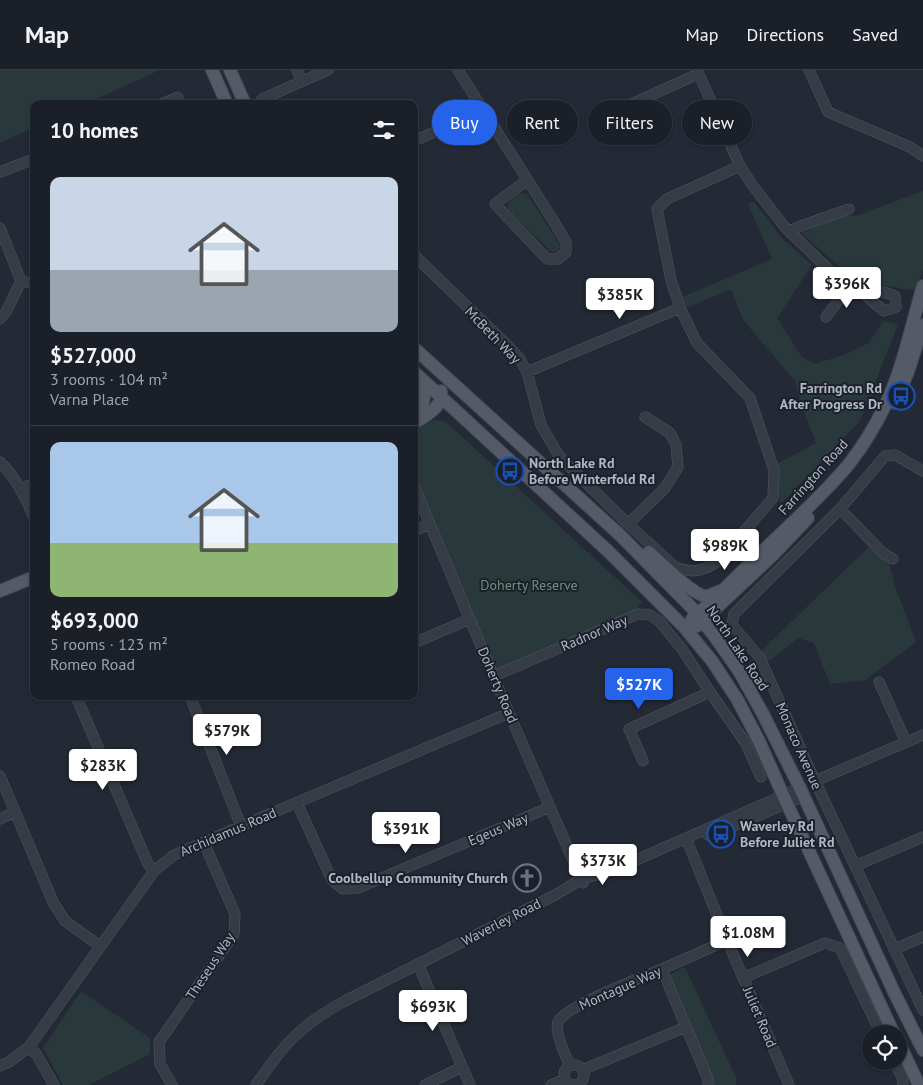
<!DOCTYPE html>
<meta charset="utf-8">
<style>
:root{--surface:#1a1f28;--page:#272c34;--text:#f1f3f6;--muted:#9fa2a8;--line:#383d45;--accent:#2563eb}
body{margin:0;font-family:"PT Sans",sans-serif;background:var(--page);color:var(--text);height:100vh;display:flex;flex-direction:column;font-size:19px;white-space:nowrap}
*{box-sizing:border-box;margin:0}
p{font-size:16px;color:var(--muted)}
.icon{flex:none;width:28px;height:28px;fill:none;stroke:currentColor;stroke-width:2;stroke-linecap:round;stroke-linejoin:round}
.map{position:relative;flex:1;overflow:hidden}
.side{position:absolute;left:30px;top:30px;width:388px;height:600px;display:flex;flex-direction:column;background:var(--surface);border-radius:10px;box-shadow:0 1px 4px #0004,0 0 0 1px var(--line)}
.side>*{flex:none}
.hud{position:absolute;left:432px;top:30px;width:415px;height:45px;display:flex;gap:10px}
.fabs{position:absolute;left:862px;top:955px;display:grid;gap:10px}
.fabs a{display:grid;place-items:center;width:45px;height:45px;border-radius:50%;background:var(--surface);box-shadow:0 1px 4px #0004,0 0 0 1px var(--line);font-size:25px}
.price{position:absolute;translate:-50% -42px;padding:0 11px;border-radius:5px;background:#fff;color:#222;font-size:16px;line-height:32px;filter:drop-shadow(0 1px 2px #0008)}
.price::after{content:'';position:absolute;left:50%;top:30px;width:15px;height:11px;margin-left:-8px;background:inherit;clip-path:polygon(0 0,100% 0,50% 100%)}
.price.selected{background:var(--accent);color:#fff}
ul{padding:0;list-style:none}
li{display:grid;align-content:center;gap:10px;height:265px;padding:0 20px}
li+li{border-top:1px solid var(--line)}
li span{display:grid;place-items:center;height:155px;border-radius:10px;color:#555}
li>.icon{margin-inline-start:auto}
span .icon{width:90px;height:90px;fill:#fffc;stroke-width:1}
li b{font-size:21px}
h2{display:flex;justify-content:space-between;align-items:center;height:60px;padding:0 20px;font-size:21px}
.tag{padding:0 18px;border-radius:22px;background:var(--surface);box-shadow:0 1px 4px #0004,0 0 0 1px var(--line);font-size:18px;line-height:45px}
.tag.selected{background:var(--accent);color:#fff}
header{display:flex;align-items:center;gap:30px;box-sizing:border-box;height:70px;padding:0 25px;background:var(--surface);border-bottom:1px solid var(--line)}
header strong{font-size:24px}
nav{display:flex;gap:28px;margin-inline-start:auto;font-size:18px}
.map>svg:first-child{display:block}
</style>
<header>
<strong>Map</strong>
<nav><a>Map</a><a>Directions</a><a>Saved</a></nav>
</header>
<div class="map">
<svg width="923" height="1015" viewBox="0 0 923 1015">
<rect width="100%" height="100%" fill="#232935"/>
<path fill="#29393b" d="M0,0h160l-75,34h-51v23l-34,16z
M923,121v79l-8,21 -60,-11 -54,-47 45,-18 10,1z
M520,123l7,1 32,49 1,4 -2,4 -4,1 -4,-1 -42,-41v-8z
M754,132l28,36 30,27 -35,53 25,39 13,7 28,-9 26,-12 14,-22 15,3 -38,97 -80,84 -3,-41 39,-21 -14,-36 -7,-26 -52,-61 -12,-31 -45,19 -4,-11 90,-38 -24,-55z
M434,350l11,1 197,181 -5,7 -142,61 -81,-197v-43z
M872,474l16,15 7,27 21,56 -51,38 -35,4 -16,-41 -16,-5 -30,24 -8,-10z
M685,897l52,113 -1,5h-31l-38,-109z
M81,921l69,47v16l-61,31h-26l-20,-37z"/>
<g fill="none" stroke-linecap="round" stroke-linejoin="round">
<g stroke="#515661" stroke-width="11">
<path id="minor" d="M297,0l5,11
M458,0l98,155 10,17v10l-8,7h-11l-52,-55 32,-24
M697,0l43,96 13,20 31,40 49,48 16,12 11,5 24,20 12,-4 -1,-11 -11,-4 -24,-1
M809,0l19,42 82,35 13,9
M262,29l66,-29
M161,34l17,-7
M596,50l102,-46
M414,71l34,-15 32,-20
M0,102l34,-13
M0,158l21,53 -15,31 -6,7
M789,161l12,-5 48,-17
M414,185l94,91 12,13 7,13 153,-64 -9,-28 -14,-71 10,-10 73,-33
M21,211l13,3
M826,247l23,-31
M527,302l14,53 18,31 69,68 47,43c15,7 31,4 44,-7l54,-62 1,-28 -24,-72 -53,-55 -17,-35
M0,392c17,17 24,33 34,55
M923,401l-28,-16 -10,1 -45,53 -106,105 -2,11 28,33 55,123 108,229
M414,416l95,227 74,170
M21,419l13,-6
M840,439l43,44 10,6
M628,454l37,-36 13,-21 -2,-22 -6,-12 -25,-16
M414,461l16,-7
M414,573l56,-24
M494,606l144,-62 12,1 9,6 23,28 28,43 35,50 16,35
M879,612l27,60
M76,626l72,168 6,7
M190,626l51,130
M643,691l-14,-32 81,-37
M0,706l53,126 12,19 35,25
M815,711l108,-46
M297,733l35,77 11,9 15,-1 192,-81
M0,749l15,-7
M708,765l33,-12 63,-27
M686,768l41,102 62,145
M855,796l68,-29
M894,879l29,-12
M418,894l52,121
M743,908l82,-35 15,5 41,86
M686,957l22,52v6
M29,977l8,8 17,30
M894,991l8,16 1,8
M564 1005a10 10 0 1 1 20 0a10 10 0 1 1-20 0Z
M0,996l9,-4 20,-15 125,-176 20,-16 67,-29 268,-113
M570,996c-4,-9 -16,-35 -12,-44 8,-17 86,-45 106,-54 21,-9 42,-18 63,-28
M582,1000l104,-43 -24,-58
M172,1015l-12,-21 -1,-22 75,-108 1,-20 -31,-71
M256,1015c14,-20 28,-41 47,-56 12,-11 27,-20 42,-28l210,-106 12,-7 14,-9 23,-6 23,-9 173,-76
M425,1015l37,-18
M551,1015l14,-6"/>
</g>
<g stroke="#3f4550" stroke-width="14">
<path id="major" d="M212,0l15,34
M230,0l15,34
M414,278l206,187 72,73 23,29 24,34 24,43 37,74 94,204 29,58
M414,302l196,181 74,74 28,34 25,38 22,42 24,54 111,239
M420,308l4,20 -3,13
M895,333l13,-31 15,-47
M414,353c7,-4 21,-13 25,-20 3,-4 2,-8 2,-12
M649,482c9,9 45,43 56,44 5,0 10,-3 15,-5
M0,521l34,-14
M692,549c26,-23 51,-49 77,-74 27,-26 56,-52 80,-81 14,-18 26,-38 36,-58 18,-38 26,-80 38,-120
M697,556l78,-73 33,-35
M899,973l20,42"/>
</g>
<use href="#minor" stroke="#363c46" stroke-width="10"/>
<use href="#major" stroke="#545a66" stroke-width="12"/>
</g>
<defs>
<g id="bus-ring" transform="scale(1.4375)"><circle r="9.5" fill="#1b212b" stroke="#1a4fb4" stroke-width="1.5"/><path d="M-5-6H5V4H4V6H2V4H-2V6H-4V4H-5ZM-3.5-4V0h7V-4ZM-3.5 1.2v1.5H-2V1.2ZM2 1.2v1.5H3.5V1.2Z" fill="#1a4fb4"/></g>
<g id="church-ring" transform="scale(1.4375)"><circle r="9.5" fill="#1b212b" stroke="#6b7280" stroke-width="1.5"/><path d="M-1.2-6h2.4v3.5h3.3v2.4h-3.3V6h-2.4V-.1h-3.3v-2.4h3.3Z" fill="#6b7280"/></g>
</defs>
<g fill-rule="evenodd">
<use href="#bus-ring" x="901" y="326"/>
<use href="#bus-ring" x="510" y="401"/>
<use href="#bus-ring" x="721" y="764"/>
<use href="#church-ring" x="527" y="808"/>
</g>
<g text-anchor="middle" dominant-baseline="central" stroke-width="4" stroke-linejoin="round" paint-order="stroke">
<g font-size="14" fill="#b1b6c3" stroke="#1b212b">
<text transform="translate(493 265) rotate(46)">McBeth Way</text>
<text transform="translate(813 407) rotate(-48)">Farrington Road</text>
<text transform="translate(594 563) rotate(-23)">Radnor Way</text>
<text transform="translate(738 578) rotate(56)">North Lake Road</text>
<text transform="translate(498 615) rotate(67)">Doherty Road</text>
<text transform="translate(799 676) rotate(66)">Monaco Avenue</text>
<text transform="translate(498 759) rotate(-23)">Egeus Way</text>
<text transform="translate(228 762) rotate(-23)">Archidamus Road</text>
<text transform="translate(501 852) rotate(-27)">Waverley Road</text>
<text transform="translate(210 896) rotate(-57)">Theseus Way</text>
<text transform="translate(620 918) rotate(-24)">Montague Way</text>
<text transform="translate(760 947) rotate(67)">Juliet Road</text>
</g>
<g font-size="14" font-weight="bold" fill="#b1b6c3" stroke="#1b212b" text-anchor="end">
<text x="882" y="318">Farrington Rd<tspan x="882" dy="16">After Progress Dr</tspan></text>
<text x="529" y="393" text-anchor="start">North Lake Rd<tspan x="529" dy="16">Before Winterfold Rd</tspan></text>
<text x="740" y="756" text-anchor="start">Waverley Rd<tspan x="740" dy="16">Before Juliet Rd</tspan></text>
<text x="508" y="808">Coolbellup Community Church</text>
</g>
<g font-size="14" fill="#6b9176" stroke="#1b212b">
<text x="529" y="515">Doherty Reserve</text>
</g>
</g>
</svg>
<div class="fabs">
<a><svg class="icon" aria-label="locate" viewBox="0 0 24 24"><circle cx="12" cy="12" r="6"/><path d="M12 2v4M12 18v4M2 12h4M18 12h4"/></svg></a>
</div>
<b class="price" style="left:847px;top:239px">$396K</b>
<b class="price" style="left:620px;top:250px">$385K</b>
<b class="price" style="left:725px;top:501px">$989K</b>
<b class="price selected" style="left:639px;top:640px">$527K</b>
<b class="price" style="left:227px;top:686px">$579K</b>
<b class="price" style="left:103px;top:721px">$283K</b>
<b class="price" style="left:406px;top:784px">$391K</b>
<b class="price" style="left:603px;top:816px">$373K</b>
<b class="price" style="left:748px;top:888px">$1.08M</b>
<b class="price" style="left:433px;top:962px">$693K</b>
<div class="hud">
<a class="tag selected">Buy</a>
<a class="tag">Rent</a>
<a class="tag">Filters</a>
<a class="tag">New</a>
</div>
<section class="side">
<h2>10 homes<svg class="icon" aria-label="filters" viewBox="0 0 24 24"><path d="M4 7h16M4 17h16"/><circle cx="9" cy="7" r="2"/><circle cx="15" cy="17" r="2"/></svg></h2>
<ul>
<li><span style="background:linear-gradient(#c9d6e8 60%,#9aa5b1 0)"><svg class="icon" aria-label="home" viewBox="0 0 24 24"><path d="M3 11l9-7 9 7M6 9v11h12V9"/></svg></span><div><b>$527,000</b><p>3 rooms · 104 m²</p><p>Varna Place</p></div></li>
<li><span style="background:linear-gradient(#a9c7e8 65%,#8fb573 0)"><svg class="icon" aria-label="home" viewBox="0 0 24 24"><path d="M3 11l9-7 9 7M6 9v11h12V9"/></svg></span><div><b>$693,000</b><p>5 rooms · 123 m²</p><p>Romeo Road</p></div></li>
</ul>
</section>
</div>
